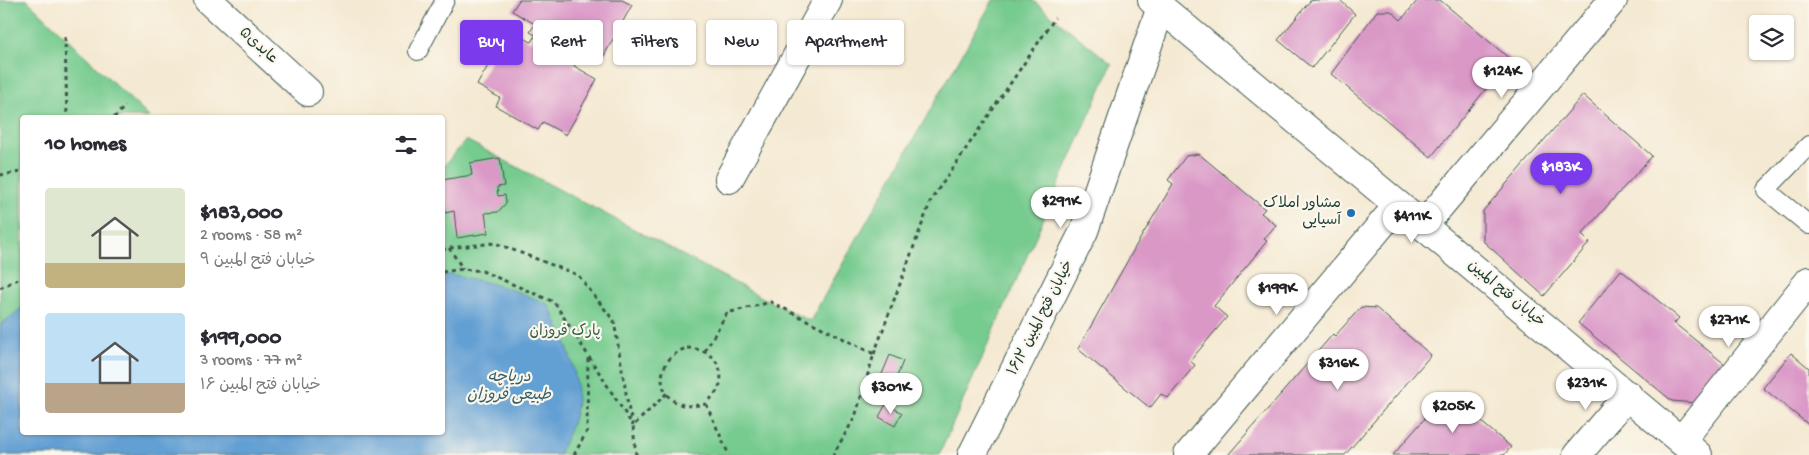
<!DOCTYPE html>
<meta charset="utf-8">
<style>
:root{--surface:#fff;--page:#f7f7f7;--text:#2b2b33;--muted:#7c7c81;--accent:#7c3aed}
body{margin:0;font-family:"Gochi Hand","Playpen Sans Arabic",sans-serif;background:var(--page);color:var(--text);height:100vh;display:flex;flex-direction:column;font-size:19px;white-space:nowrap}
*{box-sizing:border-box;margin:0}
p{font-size:16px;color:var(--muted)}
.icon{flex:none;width:28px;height:28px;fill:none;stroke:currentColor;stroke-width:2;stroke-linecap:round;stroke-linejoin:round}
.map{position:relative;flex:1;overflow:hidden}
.panel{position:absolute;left:20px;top:115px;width:425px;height:320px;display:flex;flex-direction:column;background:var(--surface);border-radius:5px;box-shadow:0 1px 4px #0004}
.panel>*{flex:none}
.guide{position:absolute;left:460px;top:20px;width:475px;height:45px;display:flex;gap:10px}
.tools{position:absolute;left:1749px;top:15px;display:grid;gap:10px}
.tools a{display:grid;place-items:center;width:45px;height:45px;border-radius:5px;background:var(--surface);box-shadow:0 1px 4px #0004;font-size:25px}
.price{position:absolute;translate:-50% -42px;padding:0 11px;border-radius:18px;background:#fff;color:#222;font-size:16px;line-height:32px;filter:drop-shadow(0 1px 2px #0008)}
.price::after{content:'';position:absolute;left:50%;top:30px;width:15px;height:11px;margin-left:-8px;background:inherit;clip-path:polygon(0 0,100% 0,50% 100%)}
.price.current{background:var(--accent);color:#fff}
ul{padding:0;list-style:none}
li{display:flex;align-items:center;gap:15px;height:125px;padding:0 25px}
li span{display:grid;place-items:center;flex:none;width:140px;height:100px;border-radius:5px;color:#555}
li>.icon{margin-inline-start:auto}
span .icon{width:60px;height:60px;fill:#fffc;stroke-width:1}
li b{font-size:21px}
h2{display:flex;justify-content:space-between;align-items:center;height:60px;padding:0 25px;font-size:21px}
.tag{padding:0 18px;border-radius:5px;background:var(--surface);box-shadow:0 1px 4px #0004;font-size:18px;line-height:45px}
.tag.current{background:var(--accent);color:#fff}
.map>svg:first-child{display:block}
</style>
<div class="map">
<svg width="1809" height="455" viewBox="0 0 1809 455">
<rect width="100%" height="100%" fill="#fbf7ec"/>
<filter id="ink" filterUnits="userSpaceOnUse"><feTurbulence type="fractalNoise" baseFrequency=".02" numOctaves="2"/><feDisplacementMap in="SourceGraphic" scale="10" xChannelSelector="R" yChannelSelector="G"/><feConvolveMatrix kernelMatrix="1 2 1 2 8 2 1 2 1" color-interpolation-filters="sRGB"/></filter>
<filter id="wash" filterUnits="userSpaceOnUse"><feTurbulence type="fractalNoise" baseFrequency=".0096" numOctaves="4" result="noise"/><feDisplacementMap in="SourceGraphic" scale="20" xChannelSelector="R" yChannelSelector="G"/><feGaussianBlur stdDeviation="1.12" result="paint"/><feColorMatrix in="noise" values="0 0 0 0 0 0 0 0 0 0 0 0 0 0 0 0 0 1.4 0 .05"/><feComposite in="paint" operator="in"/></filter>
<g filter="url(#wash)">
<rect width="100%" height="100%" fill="#f4e9d2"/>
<path fill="#76cb8f" stroke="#4a8462" d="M0,0h27l122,117 -127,1v314h420l1,-265 23,-27 305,162 39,19 183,-321h39l80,64 -173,391h-939z"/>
<path fill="#629fd3" stroke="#406e84" d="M449,274c34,7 68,15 100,31 13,30 29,61 28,95 -1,19 -11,38 -18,55h-559v-130l22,-17v124h420v-154z"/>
<g id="blocks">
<path fill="#da98c7" d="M519,0h103l10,5 -31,56 -23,-13 -5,8 -43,-24 5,-8 -23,-13z
M1316,0h24l15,14 -43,54 -34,-28 32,-39z
M1418,0h22l70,59 -79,98 -100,-83 46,-63h14l10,9z
M509,29l22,13 3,-5 43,24 -3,5 23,13 -31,56 -23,-13 -5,8 -42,-24 4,-8 -23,-13z
M1583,95l69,61 -70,78 8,8 -46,54 -61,-55v-30z
M1199,154l66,55 -4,4 15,12 -12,14 3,2 -53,65 13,11 -37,44 5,4 -27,33 -7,-4 -11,14 -72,-59 59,-105 36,-60 -5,-4 18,-24z
M500,158l4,28 -7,1 1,9 7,-1 1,8 -8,9 -13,1 3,20 -31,5 -3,-27 -9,2 -3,-33 30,-5 -2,-12z
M1621,270l58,48 -5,5 52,42 -31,38 -23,-2 -94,-78z
M1361,307l15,1 55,47 -86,100h-117l105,-121 2,2z
M1791,353l18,15v57l-46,-37z
M890,355l13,6 -12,31 -14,-6z
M1447,393l64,54 -7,8h-111z
M886,404l16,9 -7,13 -16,-9z"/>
</g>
</g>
<g filter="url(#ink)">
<use href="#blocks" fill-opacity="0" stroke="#3f574c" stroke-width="1"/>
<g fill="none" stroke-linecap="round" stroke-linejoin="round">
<g stroke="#3f574c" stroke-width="20">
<path id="service" d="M418,51l27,-51
M1809,145l-43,45 43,35"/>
</g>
<g stroke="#3f574c" stroke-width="30">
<path id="minor" d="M208,0l100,92
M729,179l99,-179
M1423,226l190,-226
M1681,441l128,-160
M1188,455l210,-250
M1577,455l51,-60"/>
</g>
<g stroke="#3f574c" stroke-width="30">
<path id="tertiary" d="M1152,0l546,455
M972,455l112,-224 77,-224"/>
</g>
<path stroke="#3f574c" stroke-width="3" stroke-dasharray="4 4" stroke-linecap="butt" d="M65,37l2,81
M114,118l11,-12
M0,175l22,-3
M449,248l14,21
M442,250l7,-2 46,-5 83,32 36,46 15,90 4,15
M442,272l21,-3 19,2 72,31 76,119
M0,288l22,-11
M687,348c19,0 38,14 33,36 -2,8 -9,14 -14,20 -8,1 -16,3 -23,1 -30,-8 -27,-48 4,-57z
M705,351l22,-38 44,-11 103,52 -19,63 -22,38
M874,354l57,-154 124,-182
M706,404l23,51
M574,455l13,-24 1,-75
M636,455l-3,-29 34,-33"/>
<use href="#service" stroke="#fff" stroke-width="18"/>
<use href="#minor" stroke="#fff" stroke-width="28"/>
<use href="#tertiary" stroke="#fff" stroke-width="28"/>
</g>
</g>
<circle fill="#1f6fb2" stroke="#fbf7ec" stroke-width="2" cx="1351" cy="213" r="5"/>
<g text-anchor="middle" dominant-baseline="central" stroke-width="4.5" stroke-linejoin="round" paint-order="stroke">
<g font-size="15" fill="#1f3d34" stroke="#fbf7ec">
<text transform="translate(258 46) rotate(42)">عابدی۵</text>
<text transform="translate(1506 294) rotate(40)">خیابان فتح المبین</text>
<text transform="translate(1041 318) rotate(-63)">خیابان فتح المبین ۱۶/۲</text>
</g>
<g font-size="15" fill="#1f3d34" stroke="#fbf7ec" text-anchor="end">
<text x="1341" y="204">مشاور املاک<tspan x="1341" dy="17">آسیایی</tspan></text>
</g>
<g font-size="15" fill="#35604b" stroke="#fbf7ec">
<text x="565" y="332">پارک فروزان</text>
</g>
<g font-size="16" font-style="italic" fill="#365f6c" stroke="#fbf7ec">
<text x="509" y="378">دریاچه<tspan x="509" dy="18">طبیعی فروزان</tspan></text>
</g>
</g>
</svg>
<div class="tools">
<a><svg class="icon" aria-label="layers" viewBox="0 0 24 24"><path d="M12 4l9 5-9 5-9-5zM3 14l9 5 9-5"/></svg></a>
</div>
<b class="price" style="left:1502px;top:99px">$124K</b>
<b class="price current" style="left:1561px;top:195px">$183K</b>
<b class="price" style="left:1061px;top:229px">$291K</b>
<b class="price" style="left:1412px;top:244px">$411K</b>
<b class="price" style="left:1277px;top:316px">$199K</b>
<b class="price" style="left:1729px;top:348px">$271K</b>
<b class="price" style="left:1338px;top:391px">$316K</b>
<b class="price" style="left:1586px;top:411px">$231K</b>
<b class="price" style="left:891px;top:415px">$301K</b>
<b class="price" style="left:1453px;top:434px">$205K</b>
<div class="guide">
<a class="tag current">Buy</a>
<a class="tag">Rent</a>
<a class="tag">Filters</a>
<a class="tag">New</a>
<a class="tag">Apartment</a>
</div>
<section class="panel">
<h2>10 homes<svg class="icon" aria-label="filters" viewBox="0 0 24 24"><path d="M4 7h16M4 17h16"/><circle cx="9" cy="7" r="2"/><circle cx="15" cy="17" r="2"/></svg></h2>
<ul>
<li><span style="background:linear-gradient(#dfe7d0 75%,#c2b280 0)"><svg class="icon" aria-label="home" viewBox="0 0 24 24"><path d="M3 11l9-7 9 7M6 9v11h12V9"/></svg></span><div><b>$183,000</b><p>2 rooms · 58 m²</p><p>خیابان فتح المبین ۹</p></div></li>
<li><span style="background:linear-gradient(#bfe0f5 70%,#b9a48a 0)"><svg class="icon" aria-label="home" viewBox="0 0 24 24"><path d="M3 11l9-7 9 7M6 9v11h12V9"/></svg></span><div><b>$199,000</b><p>3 rooms · 77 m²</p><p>خیابان فتح المبین ۱۶</p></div></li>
</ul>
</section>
</div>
